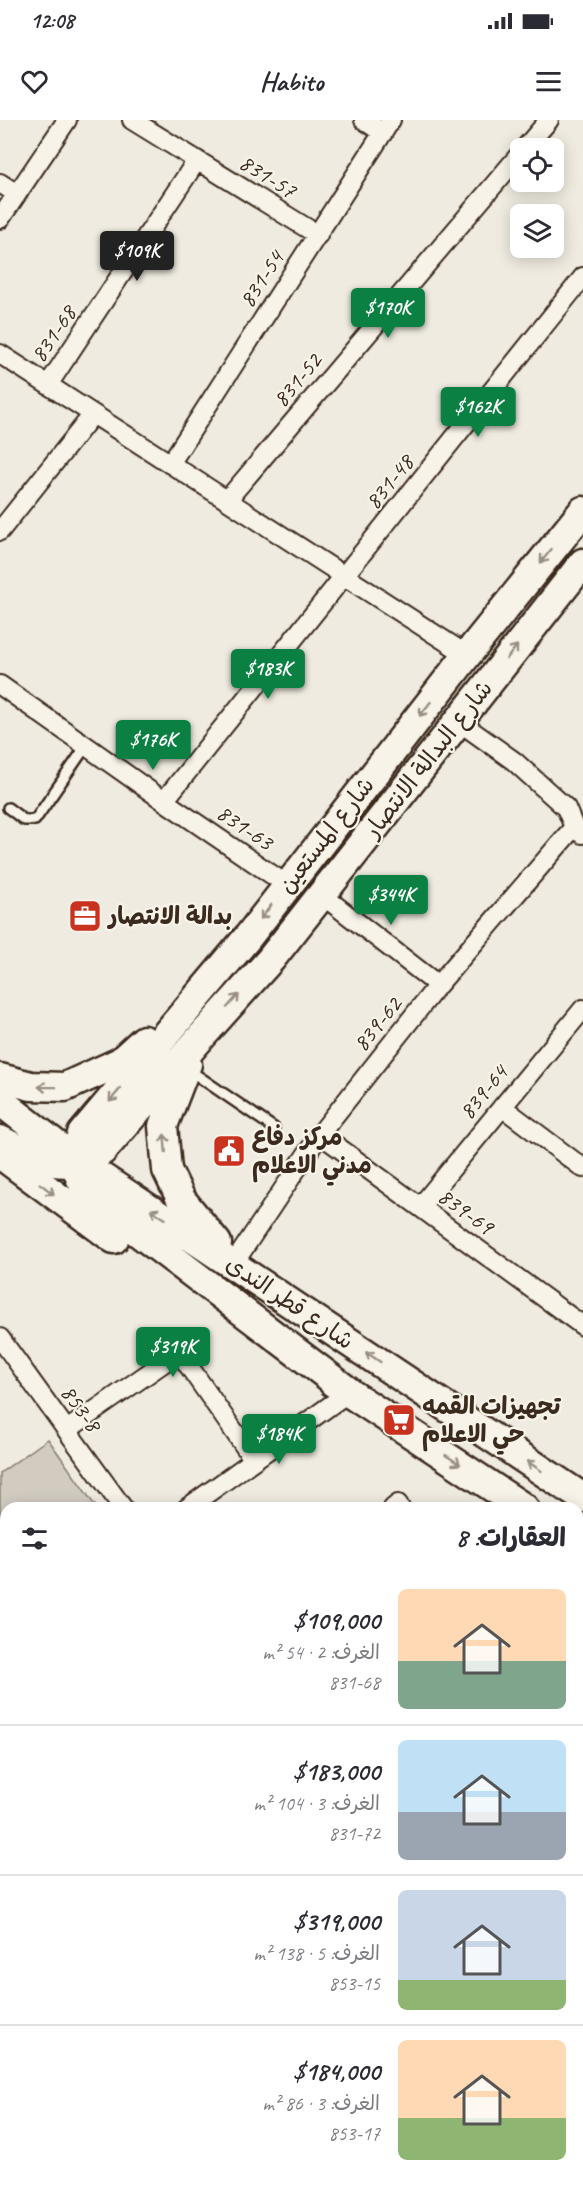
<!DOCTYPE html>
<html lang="ar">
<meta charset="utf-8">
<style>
:root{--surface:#fff;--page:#f7f7f7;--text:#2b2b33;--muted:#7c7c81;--line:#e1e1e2;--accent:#0b8043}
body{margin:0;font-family:Caveat,"Playpen Sans Arabic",sans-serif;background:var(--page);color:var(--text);direction:rtl;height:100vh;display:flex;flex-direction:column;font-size:22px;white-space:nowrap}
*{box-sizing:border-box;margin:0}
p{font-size:20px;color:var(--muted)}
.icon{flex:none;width:33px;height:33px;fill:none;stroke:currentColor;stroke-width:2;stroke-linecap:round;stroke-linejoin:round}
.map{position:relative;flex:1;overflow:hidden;direction:ltr}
.details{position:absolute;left:0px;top:1382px;width:584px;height:686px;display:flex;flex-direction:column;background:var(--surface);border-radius:18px 18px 0 0;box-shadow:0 3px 15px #0003;direction:rtl}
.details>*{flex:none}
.tools{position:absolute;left:510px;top:18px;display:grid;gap:12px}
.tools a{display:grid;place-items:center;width:54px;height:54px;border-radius:9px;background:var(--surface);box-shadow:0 3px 15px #0003;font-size:30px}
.price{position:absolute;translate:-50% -51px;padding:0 14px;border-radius:6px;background:var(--accent);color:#fff;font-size:20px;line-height:39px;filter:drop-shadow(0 2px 3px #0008)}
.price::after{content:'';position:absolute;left:50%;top:36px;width:18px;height:14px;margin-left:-9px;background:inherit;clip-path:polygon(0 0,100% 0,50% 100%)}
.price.current{background:#222;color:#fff}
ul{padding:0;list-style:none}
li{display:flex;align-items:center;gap:18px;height:150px;padding:0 18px}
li+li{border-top:2px solid var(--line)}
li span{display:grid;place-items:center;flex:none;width:168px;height:120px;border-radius:9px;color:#555}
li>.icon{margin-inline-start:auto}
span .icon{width:72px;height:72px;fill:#fffc;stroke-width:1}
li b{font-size:26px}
h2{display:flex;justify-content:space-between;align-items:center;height:72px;padding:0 18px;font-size:26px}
.status{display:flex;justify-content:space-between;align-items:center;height:42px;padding:0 30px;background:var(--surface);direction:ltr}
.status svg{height:16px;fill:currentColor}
header{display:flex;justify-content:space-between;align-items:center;height:78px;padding:0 18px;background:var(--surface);font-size:27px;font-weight:600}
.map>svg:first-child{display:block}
</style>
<div class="status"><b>12:08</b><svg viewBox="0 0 49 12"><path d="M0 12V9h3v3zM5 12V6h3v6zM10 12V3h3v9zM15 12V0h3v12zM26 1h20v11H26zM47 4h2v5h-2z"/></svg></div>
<header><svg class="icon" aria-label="menu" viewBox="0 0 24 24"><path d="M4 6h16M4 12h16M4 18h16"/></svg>Habito<svg class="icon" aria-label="heart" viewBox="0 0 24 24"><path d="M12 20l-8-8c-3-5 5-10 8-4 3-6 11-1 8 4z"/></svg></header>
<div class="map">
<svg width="583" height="2066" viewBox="0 0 583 2066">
<rect width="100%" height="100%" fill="#efebe0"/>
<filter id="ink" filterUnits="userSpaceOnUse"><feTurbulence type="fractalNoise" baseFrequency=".0167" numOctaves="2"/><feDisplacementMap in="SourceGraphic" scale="12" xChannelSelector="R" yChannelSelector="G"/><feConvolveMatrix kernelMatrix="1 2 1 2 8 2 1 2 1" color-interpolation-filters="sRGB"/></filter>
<g filter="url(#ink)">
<path fill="#d1cbc0" stroke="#867a6f" stroke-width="1.5" d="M48,1319l48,68 -90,1v50l-6,-9v-76z"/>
<path fill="#bdb5aa" stroke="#3b2a1e" stroke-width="1.5" d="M0,1462l6,9v59l-6,4z"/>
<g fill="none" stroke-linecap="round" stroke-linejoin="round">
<g stroke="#3b2a1e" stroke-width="14">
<path id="lane" d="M8,688l16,12h11l51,-74
M189,950l85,58"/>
</g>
<g stroke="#3b2a1e" stroke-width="22">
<path id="street" d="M132,0l186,115
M364,0l19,13
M525,28l24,-28
M0,63l17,11
M0,99l67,-99
M0,234l467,301
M48,265l149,-225
M170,344l221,-344
M227,380l293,-346
M0,411l93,-117
M0,565l164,116 123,84
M458,601l56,40 52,47 8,19 8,7
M164,681l419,-524
M322,775l116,90
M502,987l81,61
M320,1014l263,192
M420,1087l163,-198
M234,1143l86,-129 118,-149 136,-158
M0,1218l123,170
M67,1310l112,-78 75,108
M187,1388l162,-116
M393,1388l5,-4 2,4
M0,1547l6,-4
M578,1630l5,8
M0,1676l6,-5
M578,1693l5,-4
M0,1825l6,-5
M578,1840l5,-4
M0,1967l6,-4
M578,2016l5,-4
M578,2047l5,9
M74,2066l7,-5
M260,2066l7,-5
M512,2066l7,-5"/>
</g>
<g stroke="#3b2a1e" stroke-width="33">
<path id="primary" d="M187,944l-24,62 4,44 14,29 36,44
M0,958l31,8 34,1 55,-25 24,-22
M0,981l77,60 506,337
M0,1020c36,18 62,35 102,11l100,-115 69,-77 312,-396
M4,1037l110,82
M333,1262l191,126
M349,1272l-256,-194c-17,-24 -22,-34 -11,-64l166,-197 219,-282 116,-144
M578,1423l5,4"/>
</g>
<use href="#lane" stroke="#f7f3e8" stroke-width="9"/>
<use href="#street" stroke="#f7f3e8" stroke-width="18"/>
<use href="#primary" stroke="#f7f3e8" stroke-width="28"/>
</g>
<defs><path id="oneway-shaft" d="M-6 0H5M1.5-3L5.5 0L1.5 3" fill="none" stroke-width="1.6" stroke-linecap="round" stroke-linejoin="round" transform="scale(1.5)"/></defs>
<g stroke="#998e83">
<use href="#oneway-shaft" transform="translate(546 436) rotate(129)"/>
<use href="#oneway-shaft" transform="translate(512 532) rotate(-52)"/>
<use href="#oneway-shaft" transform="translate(425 589) rotate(128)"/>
<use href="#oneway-shaft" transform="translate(266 792) rotate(127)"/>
<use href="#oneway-shaft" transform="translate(233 881) rotate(-48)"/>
<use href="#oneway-shaft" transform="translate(47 967) rotate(-179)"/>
<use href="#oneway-shaft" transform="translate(115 975) rotate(130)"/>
<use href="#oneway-shaft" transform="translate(165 1023) rotate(-95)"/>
<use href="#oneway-shaft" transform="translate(47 1069) rotate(37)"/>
<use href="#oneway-shaft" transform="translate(158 1094) rotate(-147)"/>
<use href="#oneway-shaft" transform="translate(373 1237) rotate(-146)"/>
<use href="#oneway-shaft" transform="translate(453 1340) rotate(33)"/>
<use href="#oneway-shaft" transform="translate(534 1346) rotate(-146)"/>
</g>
</g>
<defs>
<g id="office-square" transform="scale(1.725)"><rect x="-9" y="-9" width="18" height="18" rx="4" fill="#c8321e" stroke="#f7f3e8"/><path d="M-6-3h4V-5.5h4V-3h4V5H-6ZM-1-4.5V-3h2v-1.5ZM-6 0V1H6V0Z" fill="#fff"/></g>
<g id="civic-square" transform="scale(1.725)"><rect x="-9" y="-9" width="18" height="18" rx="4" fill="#c8321e" stroke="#f7f3e8"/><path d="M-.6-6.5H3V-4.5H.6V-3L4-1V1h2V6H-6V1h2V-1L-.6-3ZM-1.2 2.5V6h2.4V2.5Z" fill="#fff"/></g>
<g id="supermarket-square" transform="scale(1.725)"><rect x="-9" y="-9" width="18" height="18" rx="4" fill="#c8321e" stroke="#f7f3e8"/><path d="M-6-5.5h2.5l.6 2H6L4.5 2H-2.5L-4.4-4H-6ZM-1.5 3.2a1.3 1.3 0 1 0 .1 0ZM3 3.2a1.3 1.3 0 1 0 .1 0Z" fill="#fff"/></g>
</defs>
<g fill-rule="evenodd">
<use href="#office-square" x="85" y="796"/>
<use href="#civic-square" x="229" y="1031"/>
<use href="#supermarket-square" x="399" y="1300"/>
</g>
<g text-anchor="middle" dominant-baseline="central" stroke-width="4.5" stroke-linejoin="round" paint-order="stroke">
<g font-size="24" fill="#3b2a1e" stroke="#f7f3e8">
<text transform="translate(268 56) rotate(32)">831-57</text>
<text transform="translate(261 159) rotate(-57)">831-54</text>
<text transform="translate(53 214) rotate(-56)">831-68</text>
<text transform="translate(297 260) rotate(-50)">831-52</text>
<text transform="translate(389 362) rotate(-51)">831-48</text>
<text transform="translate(428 639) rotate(-52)">شارع البدالة الانتصار</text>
<text transform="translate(245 707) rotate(34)">831-63</text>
<text transform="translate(326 715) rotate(-52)">شارع المستعين</text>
<text transform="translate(377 904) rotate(-51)">839-62</text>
<text transform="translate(483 972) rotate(-51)">839-64</text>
<text transform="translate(466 1091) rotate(36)">839-69</text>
<text transform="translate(290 1182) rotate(34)">شارع قطر الندى</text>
<text transform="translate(81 1288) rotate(54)">853-8</text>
</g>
<g font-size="24" font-weight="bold" fill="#3b2a1e" stroke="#f7f3e8" text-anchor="start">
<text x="108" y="796">بدالة الانتصار</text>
<text x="252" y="1017">مركز دفاع<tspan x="252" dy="28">مدني الاعلام</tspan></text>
<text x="422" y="1286">تجهيزات القمه<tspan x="422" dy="28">حي الاعلام</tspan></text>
</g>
</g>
</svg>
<div class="tools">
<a><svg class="icon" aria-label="locate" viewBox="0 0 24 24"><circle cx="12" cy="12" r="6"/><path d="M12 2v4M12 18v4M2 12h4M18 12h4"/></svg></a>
<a><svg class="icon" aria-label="layers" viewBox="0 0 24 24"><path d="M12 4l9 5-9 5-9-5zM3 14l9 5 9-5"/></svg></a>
</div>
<b class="price current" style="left:137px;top:162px">$109K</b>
<b class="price" style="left:388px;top:219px">$170K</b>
<b class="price" style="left:478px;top:318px">$162K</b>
<b class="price" style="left:268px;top:580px">$183K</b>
<b class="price" style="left:153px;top:651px">$176K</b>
<b class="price" style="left:391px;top:806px">$344K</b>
<b class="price" style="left:173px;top:1258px">$319K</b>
<b class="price" style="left:279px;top:1345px">$184K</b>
<section class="details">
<h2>العقارات: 8<svg class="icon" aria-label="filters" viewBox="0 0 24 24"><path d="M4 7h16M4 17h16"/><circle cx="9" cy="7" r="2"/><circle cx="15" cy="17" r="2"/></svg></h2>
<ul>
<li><span style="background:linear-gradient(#ffd9b3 60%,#7fa58c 0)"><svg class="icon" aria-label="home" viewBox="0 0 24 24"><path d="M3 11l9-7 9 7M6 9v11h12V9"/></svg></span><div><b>$109,000</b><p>الغرف: 2 · 54 m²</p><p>831-68</p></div></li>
<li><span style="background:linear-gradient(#bfe0f5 60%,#9aa5b1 0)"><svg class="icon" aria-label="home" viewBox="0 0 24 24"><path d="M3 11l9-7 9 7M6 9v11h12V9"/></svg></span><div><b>$183,000</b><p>الغرف: 3 · 104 m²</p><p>831-72</p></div></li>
<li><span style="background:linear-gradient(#c9d6e8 75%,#8fb573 0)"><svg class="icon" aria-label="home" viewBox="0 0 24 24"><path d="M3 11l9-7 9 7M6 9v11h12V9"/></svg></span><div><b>$319,000</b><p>الغرف: 5 · 138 m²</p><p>853-15</p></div></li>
<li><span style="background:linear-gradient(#ffd9b3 65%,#8fb573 0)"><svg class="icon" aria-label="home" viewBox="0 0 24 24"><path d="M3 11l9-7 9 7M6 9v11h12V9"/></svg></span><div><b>$184,000</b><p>الغرف: 3 · 86 m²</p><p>853-17</p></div></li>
</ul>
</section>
</div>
